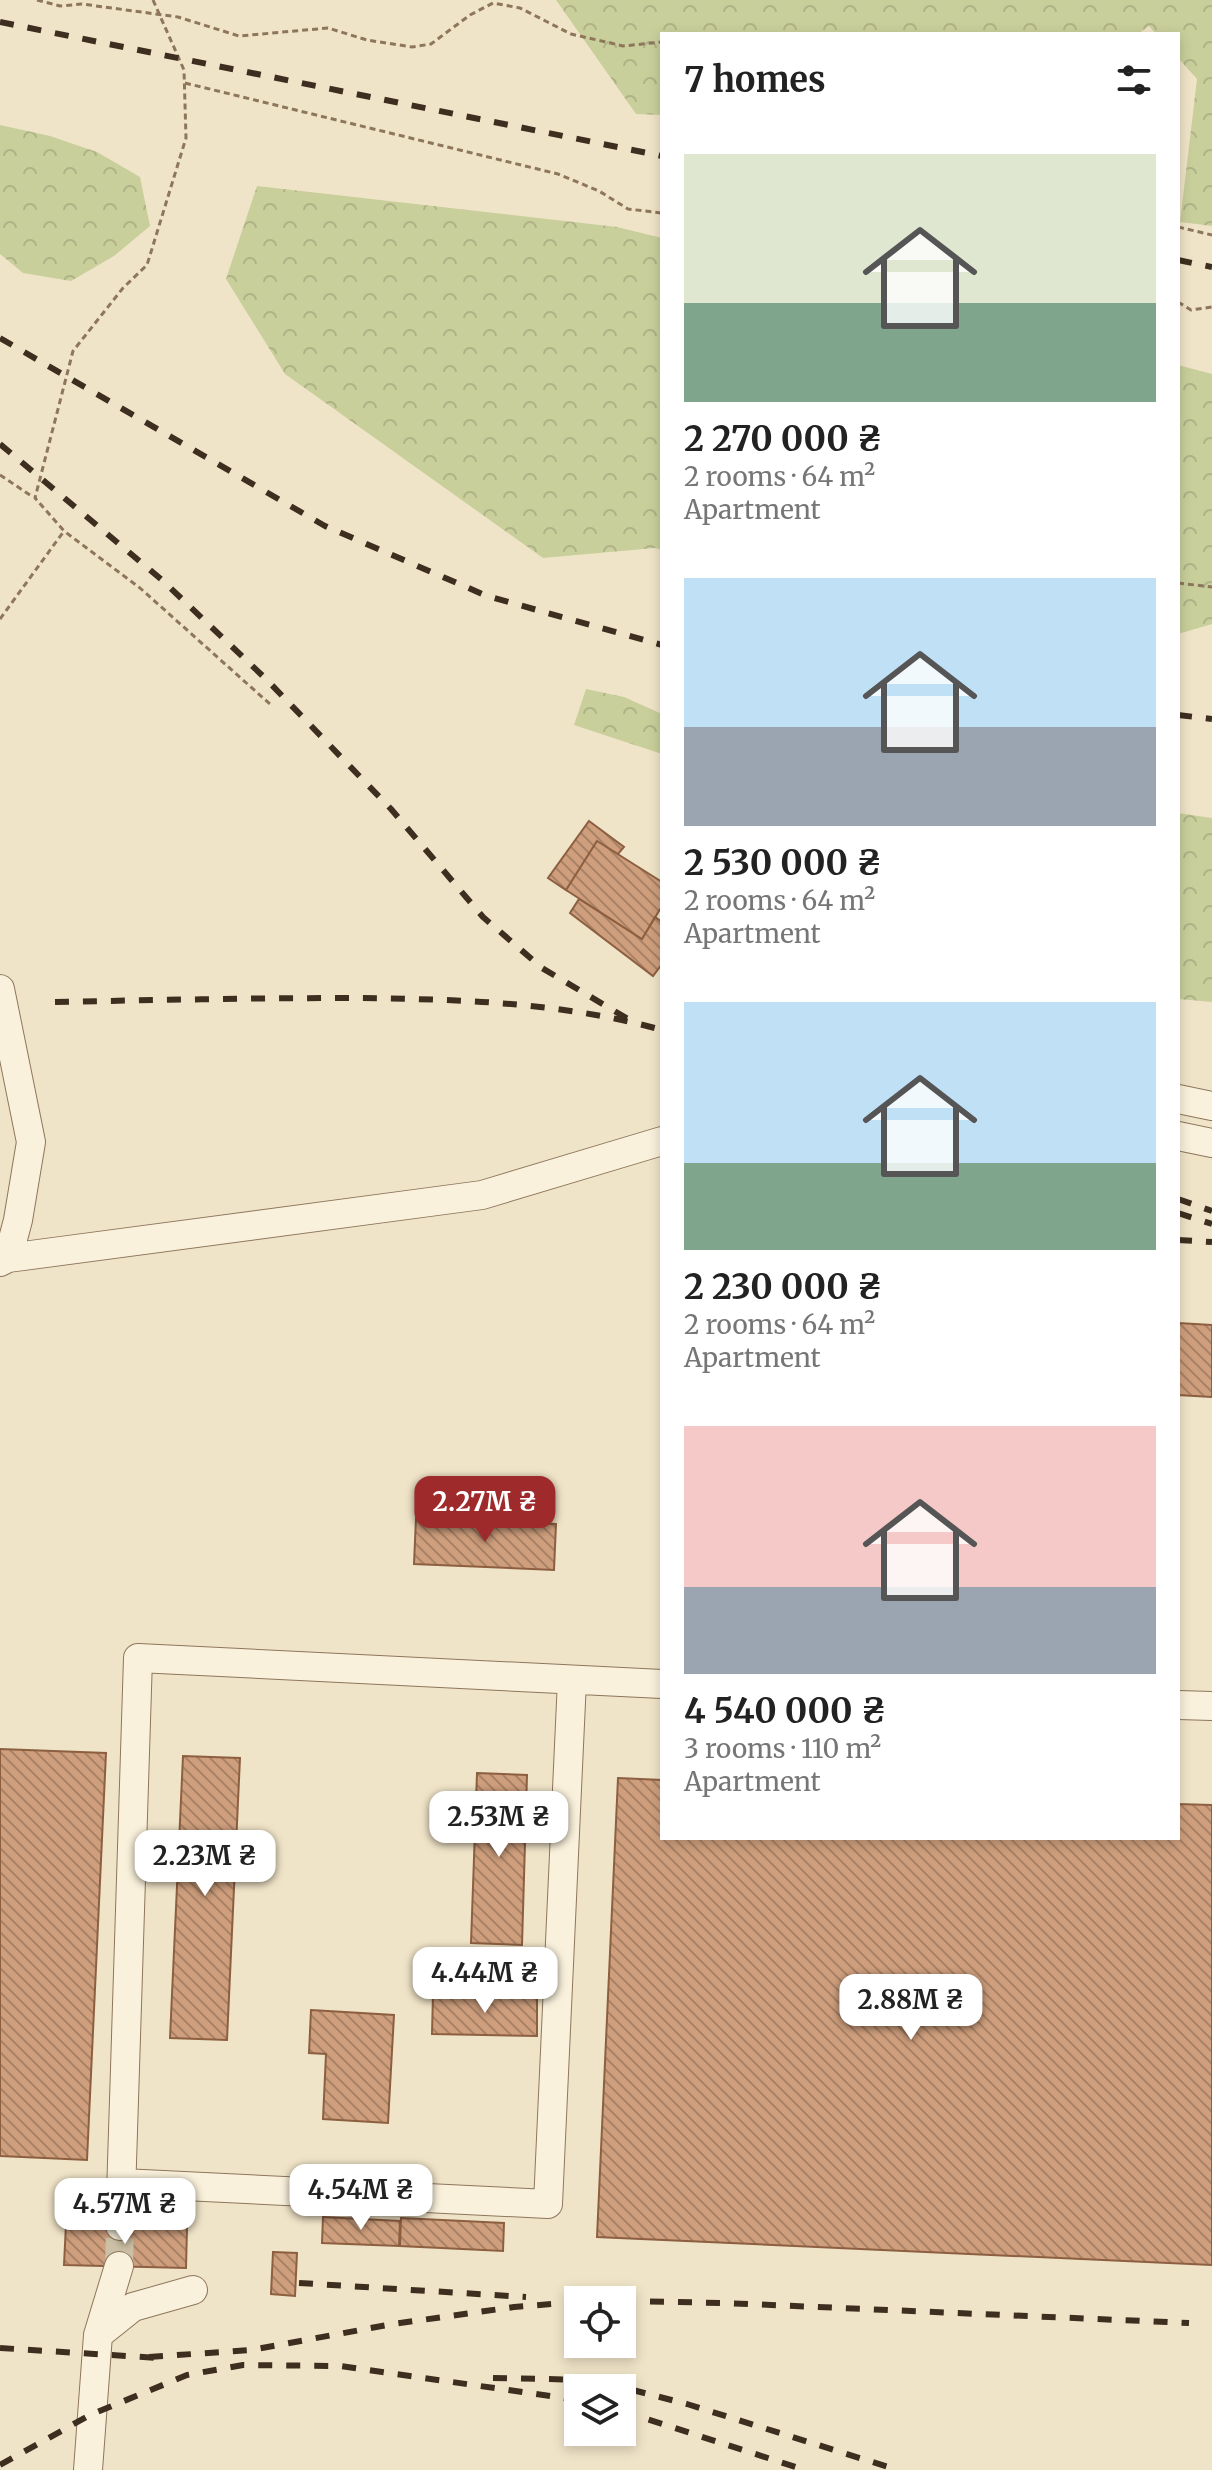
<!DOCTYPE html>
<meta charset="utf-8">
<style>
:root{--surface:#fff;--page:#f2f2f2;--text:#222;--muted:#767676;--accent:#9e2a2b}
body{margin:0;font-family:Merriweather,serif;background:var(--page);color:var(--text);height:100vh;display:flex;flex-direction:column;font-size:30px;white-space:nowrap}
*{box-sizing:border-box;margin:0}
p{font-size:26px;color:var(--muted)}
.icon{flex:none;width:44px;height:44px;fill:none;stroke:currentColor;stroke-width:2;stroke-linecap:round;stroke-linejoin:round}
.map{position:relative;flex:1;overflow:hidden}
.sheet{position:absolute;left:660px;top:32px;width:520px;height:1808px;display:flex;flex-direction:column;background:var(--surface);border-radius:0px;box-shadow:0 4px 12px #0003}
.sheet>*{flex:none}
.fabs{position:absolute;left:564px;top:2286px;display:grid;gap:16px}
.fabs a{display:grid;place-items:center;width:72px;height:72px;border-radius:0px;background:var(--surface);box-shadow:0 4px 12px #0003;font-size:40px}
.price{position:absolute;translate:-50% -68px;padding:0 18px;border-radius:16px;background:#fff;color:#222;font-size:26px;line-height:52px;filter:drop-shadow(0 2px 4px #0008)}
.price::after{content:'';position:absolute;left:50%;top:48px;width:24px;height:18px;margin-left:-12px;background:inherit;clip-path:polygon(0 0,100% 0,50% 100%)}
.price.selected{background:var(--accent);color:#fff}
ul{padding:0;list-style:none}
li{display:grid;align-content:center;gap:16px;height:424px;padding:0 24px}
li span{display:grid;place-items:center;height:248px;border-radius:0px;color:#555}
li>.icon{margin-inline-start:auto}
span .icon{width:144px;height:144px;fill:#fffc;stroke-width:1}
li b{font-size:34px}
h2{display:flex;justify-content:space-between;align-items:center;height:96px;padding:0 24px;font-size:34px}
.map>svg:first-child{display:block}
</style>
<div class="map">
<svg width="1212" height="2470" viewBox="0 0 1212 2470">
<defs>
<pattern id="forest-crowns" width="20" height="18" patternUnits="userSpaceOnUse" patternTransform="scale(2)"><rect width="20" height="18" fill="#c9cf9b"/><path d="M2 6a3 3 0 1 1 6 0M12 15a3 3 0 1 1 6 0" fill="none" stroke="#aeb285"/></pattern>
<pattern id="building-back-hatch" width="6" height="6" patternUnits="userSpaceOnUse" patternTransform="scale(2)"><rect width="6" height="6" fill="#cf9f7d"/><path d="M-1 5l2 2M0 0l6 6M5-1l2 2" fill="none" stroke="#a98266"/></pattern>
</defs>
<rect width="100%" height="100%" fill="#f0e4c8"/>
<path fill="url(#forest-crowns)" d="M556,0h656v226l-32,-4 17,-143 -19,-21v-24h-22l-7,-8 -11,8h-476v81l-26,-1z
M0,125l50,11 47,16 43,25 10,49 -36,30 -43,25 -48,-8 -23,-19z
M257,186l360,41 45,11v312l-7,-2 -112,10 -258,-184 -59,-95z
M1178,365l34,9v250l-34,10z
M586,689l38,8 38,17v40l-88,-29z
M1178,813l34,5v184l-34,-3z"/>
<path fill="url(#building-back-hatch)" stroke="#8d5f41" stroke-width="2" d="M589,821l35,26 -6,7 -21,-13 -31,49 -18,-12z
M597,841l65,41v24l-20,33 -76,-49z
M579,899l63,40 13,-22 7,5v42l-9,12 -83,-63z
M1178,1323l34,2v72l-34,-2z
M416,1518l140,6 -2,46 -140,-6z
M0,1749l106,4 -19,407 -87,-4z
M183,1756l57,2 -13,282 -57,-2z
M477,1773l50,2 -5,170 -51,-2z
M618,1778l44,2v58h516v-34l34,1v460l-615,-28z
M433,1994l104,2v40l-105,-2z
M311,2010l83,5 -6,108 -65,-4 3,-65 -17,-1z
M323,2217l77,4 -1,25 -77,-3z
M401,2218l103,5 -1,28 -103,-5z
M66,2224l121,4 -1,40 -122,-3z
M273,2252l24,1 -2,43 -24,-2z"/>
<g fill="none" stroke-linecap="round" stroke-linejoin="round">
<path stroke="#ccc0a6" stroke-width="28" stroke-dasharray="28 14" stroke-linecap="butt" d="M119,2266l1,-40"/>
<g stroke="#8d765c" stroke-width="30">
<path id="minor" d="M0,989l31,153 -13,78 -10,38 -8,4
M1178,1099l34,7
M1178,1136l34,7
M8,1258l474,-63 180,-54
M1178,1705l34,1
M122,2183l426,21 24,-524
M120,2226l18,-568 524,26
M98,2335l21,-69
M88,2470l10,-135 35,-28 60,-17"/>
</g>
<path stroke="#8d765c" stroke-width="3" stroke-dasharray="6 4" stroke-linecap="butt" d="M37,0l23,6 22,-2 96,13 61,19 89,-8 39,12 45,7 19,-3 39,-29 23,-12 27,5 51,26 52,12 39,-4
M153,0l31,70 2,68 -39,127 -24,23 -50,63 -38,147 29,33 76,57 131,117
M185,83l373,91 41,17 29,18 34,4
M1178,227l34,8
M1178,302l13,8 21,-3
M0,475l33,22
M1178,583l34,4
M0,619l64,-88"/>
<use href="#minor" stroke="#faf1dc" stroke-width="28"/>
<path stroke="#3d2e20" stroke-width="6" stroke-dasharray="14 14" stroke-linecap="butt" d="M0,22l662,134
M1178,260l34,7
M0,338l325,188 162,70 175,49
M0,444l162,136 104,99 125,130 92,108 59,51 91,54
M1178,715l34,4
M55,1002c99,-2 199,-4 298,-4 103,1 209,4 309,32
M1178,1199l34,12
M1178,1213l34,11
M1178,1240l34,2
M299,2283l227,14
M622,2301l103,2 464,20
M0,2348l159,10
M149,2357l102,-7 142,-26 121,-17 64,-5
M493,2378l101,2 93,24 211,66
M622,2411l183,59
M0,2465l90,-50 97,-40 56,-10 97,1 238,34"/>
</g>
</svg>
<div class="fabs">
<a><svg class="icon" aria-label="locate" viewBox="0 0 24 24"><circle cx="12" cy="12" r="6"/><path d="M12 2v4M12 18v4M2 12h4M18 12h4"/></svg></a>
<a><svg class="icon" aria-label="layers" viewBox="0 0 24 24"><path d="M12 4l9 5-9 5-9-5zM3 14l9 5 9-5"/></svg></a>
</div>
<b class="price selected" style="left:485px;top:1544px">2.27M ₴</b>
<b class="price" style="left:499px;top:1859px">2.53M ₴</b>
<b class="price" style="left:205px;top:1898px">2.23M ₴</b>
<b class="price" style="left:485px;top:2015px">4.44M ₴</b>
<b class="price" style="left:911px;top:2042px">2.88M ₴</b>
<b class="price" style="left:361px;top:2232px">4.54M ₴</b>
<b class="price" style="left:125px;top:2246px">4.57M ₴</b>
<section class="sheet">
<h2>7 homes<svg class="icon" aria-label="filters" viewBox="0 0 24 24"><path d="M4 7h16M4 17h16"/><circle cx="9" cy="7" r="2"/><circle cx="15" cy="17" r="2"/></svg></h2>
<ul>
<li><span style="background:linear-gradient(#dfe7d0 60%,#7fa58c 0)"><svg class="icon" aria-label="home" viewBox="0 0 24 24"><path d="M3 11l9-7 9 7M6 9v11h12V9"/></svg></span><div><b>2 270 000 ₴</b><p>2 rooms · 64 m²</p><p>Apartment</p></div></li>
<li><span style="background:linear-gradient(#bfe0f5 60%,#9aa5b1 0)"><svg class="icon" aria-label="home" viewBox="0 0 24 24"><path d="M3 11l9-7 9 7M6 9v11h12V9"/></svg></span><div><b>2 530 000 ₴</b><p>2 rooms · 64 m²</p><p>Apartment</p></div></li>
<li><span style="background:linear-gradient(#bfe0f5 65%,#7fa58c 0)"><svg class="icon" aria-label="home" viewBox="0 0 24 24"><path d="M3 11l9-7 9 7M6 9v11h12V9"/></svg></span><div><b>2 230 000 ₴</b><p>2 rooms · 64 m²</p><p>Apartment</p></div></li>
<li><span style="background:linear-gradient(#f6c9c9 65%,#9aa5b1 0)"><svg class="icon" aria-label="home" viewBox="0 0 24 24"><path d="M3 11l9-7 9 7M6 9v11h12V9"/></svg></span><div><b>4 540 000 ₴</b><p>3 rooms · 110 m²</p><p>Apartment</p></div></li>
</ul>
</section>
</div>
